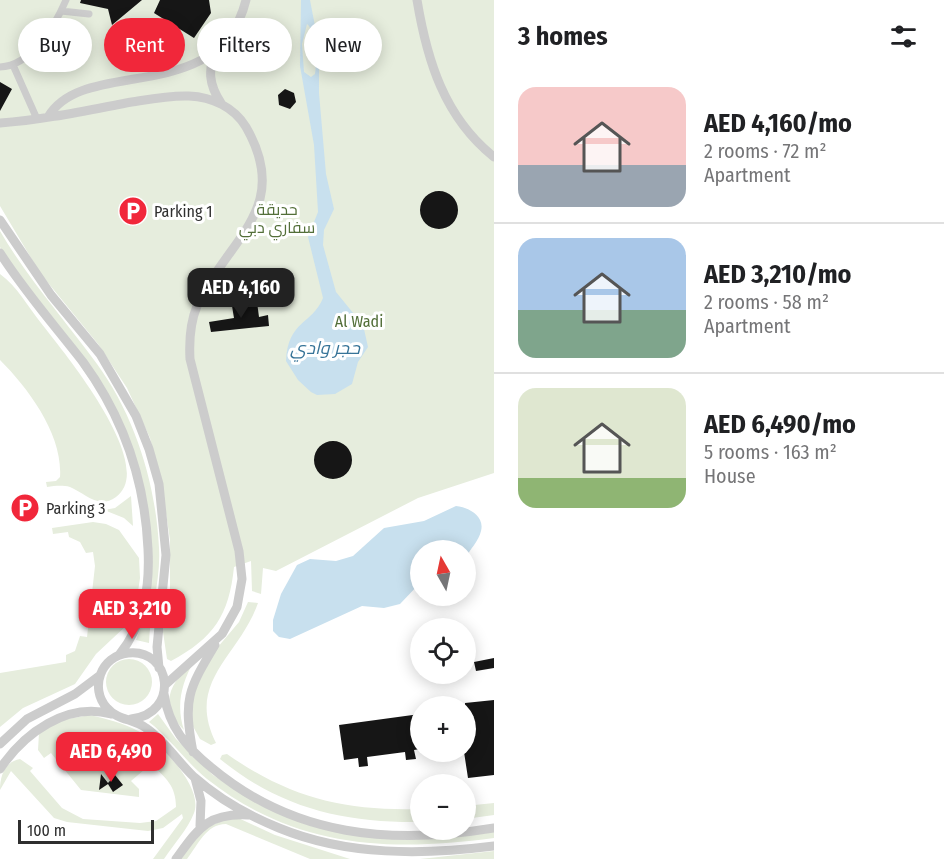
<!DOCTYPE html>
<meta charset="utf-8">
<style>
:root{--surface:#fff;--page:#f6f6f6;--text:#202124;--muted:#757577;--line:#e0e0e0;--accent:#f1273a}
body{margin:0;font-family:"Fira Sans Condensed",Cairo,sans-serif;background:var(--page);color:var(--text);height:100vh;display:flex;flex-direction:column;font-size:22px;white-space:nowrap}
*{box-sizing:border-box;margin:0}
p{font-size:20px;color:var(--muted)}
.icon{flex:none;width:33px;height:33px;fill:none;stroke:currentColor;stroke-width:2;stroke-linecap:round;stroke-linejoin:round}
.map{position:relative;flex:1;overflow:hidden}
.sheet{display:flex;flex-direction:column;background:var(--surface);width:450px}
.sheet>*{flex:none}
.hud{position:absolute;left:18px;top:18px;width:386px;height:54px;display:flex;gap:12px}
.needle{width:39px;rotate:351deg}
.fabs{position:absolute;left:410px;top:540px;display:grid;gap:12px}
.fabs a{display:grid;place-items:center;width:66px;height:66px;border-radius:50%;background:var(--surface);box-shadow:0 3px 15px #0003;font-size:30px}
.scale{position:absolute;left:18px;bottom:15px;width:136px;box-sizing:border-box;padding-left:6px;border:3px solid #2f2f2f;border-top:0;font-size:16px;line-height:21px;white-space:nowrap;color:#2f2f2f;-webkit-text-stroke:4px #fff;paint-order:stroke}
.price{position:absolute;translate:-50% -51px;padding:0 14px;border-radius:12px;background:var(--accent);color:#fff;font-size:20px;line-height:39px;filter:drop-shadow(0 2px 3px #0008)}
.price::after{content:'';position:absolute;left:50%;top:36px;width:18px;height:14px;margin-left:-9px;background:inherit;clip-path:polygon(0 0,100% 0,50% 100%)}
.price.on{background:#222;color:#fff}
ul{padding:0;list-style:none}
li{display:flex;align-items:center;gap:18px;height:150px;padding:0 24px}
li+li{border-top:2px solid var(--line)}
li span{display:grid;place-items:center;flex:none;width:168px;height:120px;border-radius:18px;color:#555}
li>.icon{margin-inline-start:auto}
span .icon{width:72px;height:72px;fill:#fffc;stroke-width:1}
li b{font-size:26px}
h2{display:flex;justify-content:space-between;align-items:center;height:72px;padding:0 24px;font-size:26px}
.pill{padding:0 21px;border-radius:27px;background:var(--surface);box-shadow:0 3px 15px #0003;font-size:21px;line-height:54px}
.pill.on{background:var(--accent);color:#fff}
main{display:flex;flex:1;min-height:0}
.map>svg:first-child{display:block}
</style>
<main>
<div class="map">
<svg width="494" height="859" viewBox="0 0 494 859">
<rect width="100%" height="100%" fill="#fff"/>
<path fill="#e6eddd" d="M0,0h494v473l-76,25 -142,73 -13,-3 -2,26 -9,-3 -1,-30 -17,6c-5,48 -20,71 -63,94l-4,-2 -4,-27 7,-44v-48l-8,-54 -12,-48 -23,-50 -29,-44 -58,-71 -40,-67z
M0,231c28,48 65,89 97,133 38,52 59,120 62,184 2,32 -9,63 -10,95l-13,-3 11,-30 3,-60 -23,-116 -123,-180 -4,-7z
M0,274c17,12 28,33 41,49 21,27 118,143 75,174 -18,13 -31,-4 -46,-10 -8,-2 -15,-1 -23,0l-1,-5 10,-1 4,-4c3,-42 -31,-88 -60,-117z
M131,496l2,30 -9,-8 -20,-8 11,-2z
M93,522l13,2 13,6 20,28 1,20 -5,34 -7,12 -32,30 -21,30 -52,24 -23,19v-54l66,-11v-7l9,-4 5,-15 7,1 8,-71 -2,-14 -7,1 -6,-11 -11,-5 -1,-5 -15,2 -1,-6z
M248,602l10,1c-19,54 -73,78 -42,140l-5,2 -11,-6 -10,-18 -2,-15 13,-39 38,-45z
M106 682a23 23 0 1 1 46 0a23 23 0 1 1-46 0Z
M194,661c-13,23 -18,45 -10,69 -27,-26 -13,-48 10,-69z
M158,714l18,25 37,36 45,29 29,13 84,20 123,-8v9c-106,14 -199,10 -287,-59 -21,-17 -37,-41 -58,-57z
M90,715c16,4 34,8 48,16 21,10 66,56 56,82 -6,16 -21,32 -30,46h-11l30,-41 -1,-4 -19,14 -15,3 -81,-9 -13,-4 -43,-47 -11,19c0,-13 4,-28 20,-31l13,9 -3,3 32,37 21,11 57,4 16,-2 20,-14c0,-21 -10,-29 -25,-43l-20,17 8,8v8l-58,-7 -30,-37 -7,5 -6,-8 1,-17 23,-13z
M227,754c63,44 117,57 193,55v13c-76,1 -140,-14 -200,-63l2,-4z
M494,803v12l-29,4v-13z
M234,816l41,19 75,24h-40l-84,-35c-20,0 -28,21 -39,35h-8l21,-29z
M494,851v8h-74z"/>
<path fill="#c8e0ee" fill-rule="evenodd" d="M301,0h9l9,47v46l7,81 8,35 -10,21 -1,15 13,47 22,27 6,10 4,18 -10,15 -6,22 -17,10 -18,1 -6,-3 -13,-12 -12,-19c2,-41 26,-36 37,-63l-15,-61 10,-25 -4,-67 -14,-79zM307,24c9,7 10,38 8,50l-4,3 -7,-5 -2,-28z
M456,506c12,1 29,10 25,25 -2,9 -11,19 -16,27v-8h-45v33l-20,21 -16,4 -22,-2 -72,33 -11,-2 -6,-6v-11l8,-26 16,-29 13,-6 26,2 17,-5 31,-28 40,-7z"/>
<path fill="#161616" d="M81,0h61l-30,25 -4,-16 -28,-6z
M160,0h49l2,13 -17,25 -40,-25z
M0,82l12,7 -12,22z
M285,89l9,4 2,9 -6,7 -11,-4 -1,-10z
M420 210a19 19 0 1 1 38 0a19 19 0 1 1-38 0Z
M257,302l2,15 9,-2 1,11 -58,6 -2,-10 25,-4 -2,-12z
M314 460a19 19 0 1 1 38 0a19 19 0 1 1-38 0Z
M494,658v10l-18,3 -2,-9z
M494,700v75l-26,3 -4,-26 1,-49z
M420,714v35l-6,1 2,9 -10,1 -1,-8 -38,5 1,9 -9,1 -1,-9 -14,2 -5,-35z
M101,774l7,9 7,-8 8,10 -10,7 -5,-8 -9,6z"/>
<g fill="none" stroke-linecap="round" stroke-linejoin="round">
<path stroke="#ccc" stroke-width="7" d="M61,11l28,3
M45,35l13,14
M13,65l24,54
M0,67c31,-1 55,-41 66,-67"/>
<path stroke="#ccc" stroke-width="9" d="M417,0c10,60 27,117 77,157
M217,49c-10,20 -8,36 4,54
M48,117c36,-62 171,-8 198,-117
M0,123c42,-3 84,-12 126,-20 20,-3 42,-8 63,-7 23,1 45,11 57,31 47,82 -19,112 -49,179 -7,17 -8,35 -7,53l49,192 3,28 -5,28 -15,27 -57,51
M0,220l51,75 49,59 36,62 13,33 10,35 7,71 -9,92 2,21
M0,253c25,39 55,73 83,109 40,55 62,119 65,187 2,39 -4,75 -29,106
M164,694c5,33 22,53 48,74 83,69 180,77 282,60
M131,719c49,-5 41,-71 -3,-66 -27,3 -39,35 -21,55 10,12 27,11 39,20 19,13 32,34 48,49 25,22 55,39 85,51 68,28 144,27 215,18
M0,744l27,-25 48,-25 24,-18
M193,752c-10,-53 -5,-62 22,-107
M0,769c24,-36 67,-67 111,-55
M195,778l6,23 -1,25
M176,859c22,-30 31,-46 72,-44"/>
</g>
<defs>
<g id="parking-disc" transform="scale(1.5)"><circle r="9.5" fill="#f1273a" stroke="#fff"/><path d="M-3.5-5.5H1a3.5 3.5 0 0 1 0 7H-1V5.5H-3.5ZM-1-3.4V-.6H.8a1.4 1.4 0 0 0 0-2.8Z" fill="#fff"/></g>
</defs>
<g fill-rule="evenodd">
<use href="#parking-disc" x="133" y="211"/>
<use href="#parking-disc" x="25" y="508"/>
</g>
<g text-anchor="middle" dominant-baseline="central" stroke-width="6" stroke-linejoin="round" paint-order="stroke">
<g font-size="16" fill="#536f39" stroke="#fff">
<text x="277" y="209">حديقة<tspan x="277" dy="18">سفاري دبي</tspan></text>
<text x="359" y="321">Al Wadi</text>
</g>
<g font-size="16" fill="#2f2f2f" stroke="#fff" text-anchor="start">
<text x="154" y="211">Parking 1</text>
<text x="46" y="508">Parking 3</text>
</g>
<g font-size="18" font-style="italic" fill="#377498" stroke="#fff">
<text x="325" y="348">حجر وادي</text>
</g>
</g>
</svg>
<div class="fabs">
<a><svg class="needle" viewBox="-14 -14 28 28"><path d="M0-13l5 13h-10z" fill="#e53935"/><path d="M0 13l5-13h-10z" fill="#757577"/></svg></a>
<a><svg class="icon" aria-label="locate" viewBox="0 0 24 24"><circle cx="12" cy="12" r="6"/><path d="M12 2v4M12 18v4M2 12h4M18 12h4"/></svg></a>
<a>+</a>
<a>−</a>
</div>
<div class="scale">100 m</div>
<b class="price on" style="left:241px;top:319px">AED 4,160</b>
<b class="price" style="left:132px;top:640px">AED 3,210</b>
<b class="price" style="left:111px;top:783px">AED 6,490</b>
<div class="hud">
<a class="pill">Buy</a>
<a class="pill on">Rent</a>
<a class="pill">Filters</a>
<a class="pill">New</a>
</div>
</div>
<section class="sheet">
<h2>3 homes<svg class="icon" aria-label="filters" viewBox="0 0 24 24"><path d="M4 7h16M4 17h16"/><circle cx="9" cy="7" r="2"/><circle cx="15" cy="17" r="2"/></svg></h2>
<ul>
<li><span style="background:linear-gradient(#f6c9c9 65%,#9aa5b1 0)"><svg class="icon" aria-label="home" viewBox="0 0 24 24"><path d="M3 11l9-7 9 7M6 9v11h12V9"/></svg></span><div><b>AED 4,160/mo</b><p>2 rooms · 72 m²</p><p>Apartment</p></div></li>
<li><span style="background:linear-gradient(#a9c7e8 60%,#7fa58c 0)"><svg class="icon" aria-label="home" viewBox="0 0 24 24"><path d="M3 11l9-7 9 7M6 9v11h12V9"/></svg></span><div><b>AED 3,210/mo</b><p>2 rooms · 58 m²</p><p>Apartment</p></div></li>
<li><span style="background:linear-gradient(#dfe7d0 75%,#8fb573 0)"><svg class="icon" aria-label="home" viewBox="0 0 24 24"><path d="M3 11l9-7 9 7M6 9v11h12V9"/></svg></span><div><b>AED 6,490/mo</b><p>5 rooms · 163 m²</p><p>House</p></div></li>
</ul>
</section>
</main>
